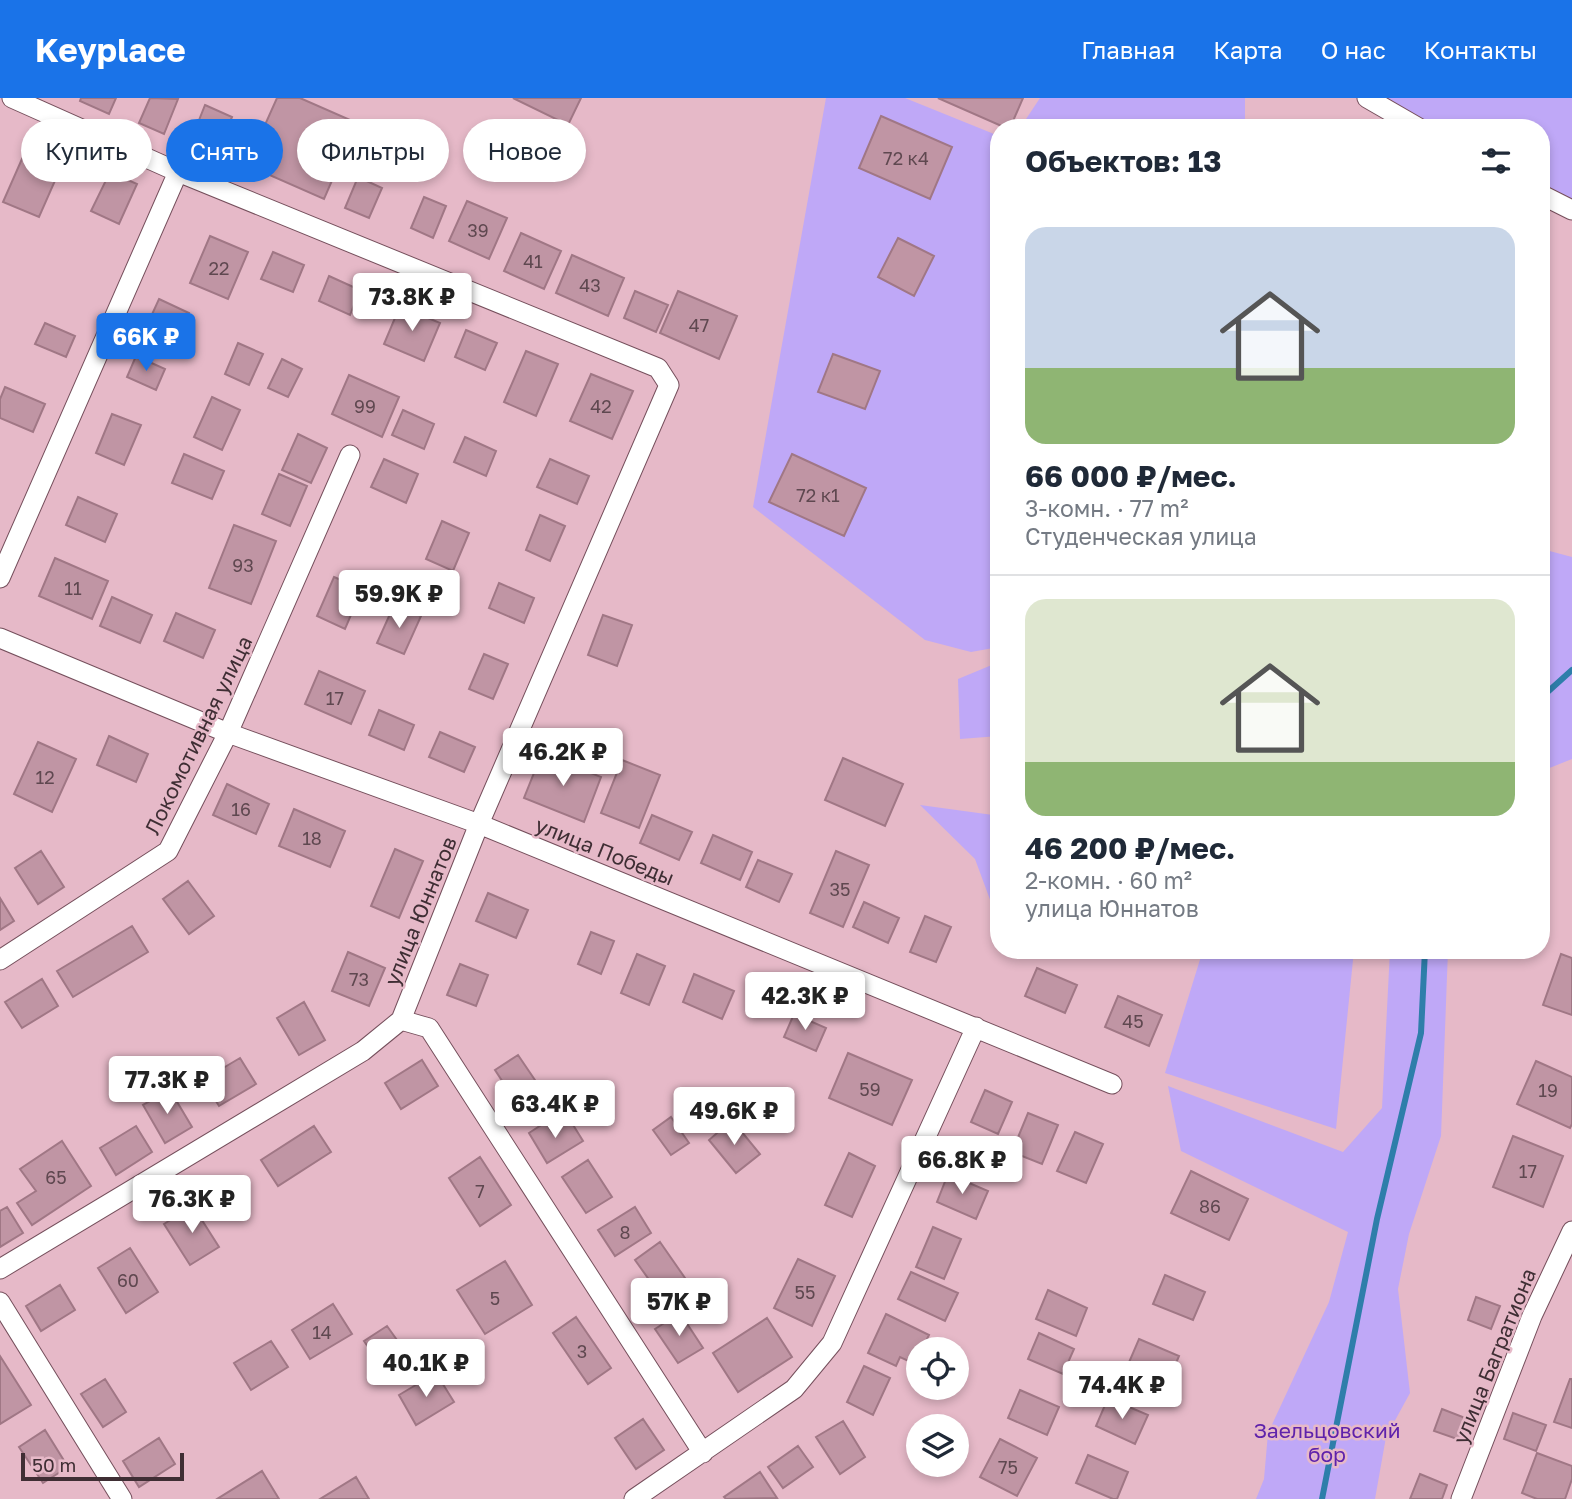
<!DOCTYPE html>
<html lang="ru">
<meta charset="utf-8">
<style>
:root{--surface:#fff;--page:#f6f6f7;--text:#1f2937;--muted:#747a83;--line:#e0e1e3;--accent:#1a73e8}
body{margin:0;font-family:"Golos Text",sans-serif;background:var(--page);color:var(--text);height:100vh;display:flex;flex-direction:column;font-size:26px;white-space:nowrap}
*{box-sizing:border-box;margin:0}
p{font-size:23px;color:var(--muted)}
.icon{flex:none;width:38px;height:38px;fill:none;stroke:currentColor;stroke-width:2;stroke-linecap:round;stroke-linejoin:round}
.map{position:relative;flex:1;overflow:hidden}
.sheet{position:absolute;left:990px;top:21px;width:560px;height:840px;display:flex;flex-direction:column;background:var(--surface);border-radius:28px;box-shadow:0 4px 10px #0003}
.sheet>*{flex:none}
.banner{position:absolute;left:21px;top:21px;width:665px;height:63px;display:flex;gap:14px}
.controls{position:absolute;left:906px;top:1239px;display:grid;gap:14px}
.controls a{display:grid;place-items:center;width:63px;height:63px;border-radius:50%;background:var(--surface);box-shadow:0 4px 10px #0003;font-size:35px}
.scale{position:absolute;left:21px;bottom:18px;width:163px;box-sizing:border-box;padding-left:7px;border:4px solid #3f2e34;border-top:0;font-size:19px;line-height:24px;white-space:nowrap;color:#3f2e34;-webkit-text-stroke:5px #e6b9c8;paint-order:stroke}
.price{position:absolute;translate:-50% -60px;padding:0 16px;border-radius:7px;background:#fff;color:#222;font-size:23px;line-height:46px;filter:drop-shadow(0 2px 4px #0008)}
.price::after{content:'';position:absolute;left:50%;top:42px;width:21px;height:16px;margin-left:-10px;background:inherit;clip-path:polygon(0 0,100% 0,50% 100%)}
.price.current{background:var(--accent);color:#fff}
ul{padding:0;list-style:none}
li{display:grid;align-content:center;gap:14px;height:371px;padding:0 35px}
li+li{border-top:2px solid var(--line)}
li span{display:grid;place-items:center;height:217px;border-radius:21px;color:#555}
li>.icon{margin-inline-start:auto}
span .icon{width:126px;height:126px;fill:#fffc;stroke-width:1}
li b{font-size:30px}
h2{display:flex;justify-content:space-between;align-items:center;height:84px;padding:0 35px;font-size:30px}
.pill{padding:0 24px;border-radius:32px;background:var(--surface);box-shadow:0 4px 10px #0003;font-size:24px;line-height:63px}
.pill.current{background:var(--accent);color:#fff}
header{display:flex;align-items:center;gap:42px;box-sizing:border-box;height:98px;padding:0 35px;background:var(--accent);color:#fff}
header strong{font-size:33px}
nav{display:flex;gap:38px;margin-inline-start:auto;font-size:24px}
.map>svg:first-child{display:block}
</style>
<header>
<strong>Keyplace</strong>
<nav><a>Главная</a><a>Карта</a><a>О нас</a><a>Контакты</a></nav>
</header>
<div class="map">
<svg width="1572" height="1401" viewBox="0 0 1572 1401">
<rect width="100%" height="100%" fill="#e6b9c8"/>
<path fill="#bfa8f7" d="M826,0h79l94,38v511l-28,5 -46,-12 -172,-133z
M1040,0h205v30h-225z
M1385,0h187v101l-30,-16v-55h-102z
M1542,451l30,8v202l-30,12z
M999,564v74l-39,3 -2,-60z
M920,707l73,10 6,-5v96l-7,-1 -17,-46z
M1201,852h153l-18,179 -171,-56 37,-120z
M1390,852h58l-7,186 -32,98 -11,55 12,104 -24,44 -11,62h-119l8,-20 4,-46 61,-131 19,-70 -167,-81 -13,-65 175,66 39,-44z"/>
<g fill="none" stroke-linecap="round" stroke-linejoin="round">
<path stroke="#2e7eaa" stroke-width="6" d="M1542,599l30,-27
M1322,1401l55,-280 44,-186 4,-83"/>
</g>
<path fill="#c095a4" stroke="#a07785" stroke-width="2" d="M81,0h35l-7,16 -29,-13z
M150,0l28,1 -14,35 -25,-11z
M277,0h23l57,25 -33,76 -77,-34z
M513,0h68l-13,27z
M938,0h85l-13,30h-4z
M205,7l27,12 -16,37 -26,-11z
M881,18l71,31 -22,52 -71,-31z
M25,54l36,15 -22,50 -36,-15z
M110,74l27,12 -18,40 -28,-13z
M358,79l24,11 -13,30 -24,-10z
M424,99l22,9 -13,32 -22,-10z
M467,103l40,17 -18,41 -40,-18z
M521,135l40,18 -17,38 -40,-18z
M210,138l38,16 -20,47 -38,-16z
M898,140l36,18 -20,40 -36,-19z
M273,154l31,13 -11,27 -32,-13z
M572,157l52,23 -16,38 -52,-23z
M329,178l31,14 -10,25 -31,-14z
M635,193l33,14 -12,27 -32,-14z
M678,193l59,25 -18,43 -59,-26z
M159,201l30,14 -10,21 -30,-13z
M400,208l40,17 -16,38 -40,-17z
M45,225l30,13 -9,21 -31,-13z
M466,232l31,13 -12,27 -30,-13z
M238,245l25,11 -14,31 -24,-11z
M526,253l32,13 -22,52 -32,-14z
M833,256l47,17 -15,38 -47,-17z
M136,258l29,13 -9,21 -29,-13z
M282,261l20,10 -14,28 -20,-9z
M591,276l42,17 -21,48 -42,-18z
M349,277l50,22 -17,40 -50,-23z
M5,289l40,17 -12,28 -33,-14v-19z
M212,299l28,13 -18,40 -28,-13z
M403,312l31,14 -10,25 -32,-14z
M112,316l29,11 -17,40 -28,-12z
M298,336l29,14 -16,35 -29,-13z
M465,339l31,14 -10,25 -32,-14z
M184,356l40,17 -12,28 -40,-16z
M792,356l74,34 -22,48 -75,-34z
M384,361l34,15 -12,29 -35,-16z
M550,361l39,17 -12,28 -40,-17z
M279,376l28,12 -17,40 -28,-12z
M78,399l39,17 -12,28 -39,-17z
M540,417l25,11 -15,35 -24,-11z
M442,423l27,12 -16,38 -27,-12z
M234,427l42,16 -25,63 -42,-16z
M55,460l53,23 -16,38 -53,-23z
M334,479l28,12 -17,40 -28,-13z
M499,485l35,15 -10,25 -35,-15z
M112,499l40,18 -12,28 -40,-17z
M394,507l27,11 -17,38 -27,-11z
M176,515l39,17 -12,28 -39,-17z
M603,517l29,10 -15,41 -29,-11z
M484,556l24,10 -15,35 -24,-10z
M319,573l46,20 -14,33 -46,-20z
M379,612l35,15 -10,25 -35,-15z
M440,634l35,15 -11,25 -35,-15z
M109,638l39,18 -12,28 -39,-17z
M38,644l38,17 -24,53 -38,-18z
M542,655l59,24 -17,45 -60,-24z
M843,660l60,26 -18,42 -60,-26z
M622,662l38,15 -21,53 -38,-15z
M227,686l42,20 -13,30 -43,-19z
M294,711l51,22 -15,36 -51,-21z
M652,717l40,17 -13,28 -39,-17z
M713,737l39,17 -12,28 -39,-17z
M395,751l28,12 -24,57 -28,-12z
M41,753l23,36 -26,17 -23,-36z
M836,753l33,14 -26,62 -33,-14z
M758,762l34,14 -13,28 -33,-15z
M188,783l26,35 -25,18 -26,-35z
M488,795l40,17 -12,28 -40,-17z
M0,800l14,23 -14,9z
M864,804l35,16 -11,25 -35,-16z
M925,818l26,11 -15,35 -26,-10z
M132,828l16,26 -75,45 -16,-26z
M591,834l23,9 -13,33 -23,-10z
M348,854l37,16 -16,38 -37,-15z
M637,856l28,12 -16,39 -28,-12z
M1561,856l11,4v57l-29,-10z
M460,866l28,11 -12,31 -29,-11z
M1037,870l40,17 -12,28 -40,-17z
M694,876l40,17 -12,28 -39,-17z
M42,881l16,27 -36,22 -17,-26z
M1118,898l44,19 -13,31 -44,-19z
M304,904l21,38 -26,15 -22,-37z
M794,916l32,14 -10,23 -32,-14z
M848,955l64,27 -20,45 -63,-27z
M518,957l21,31 -23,16 -21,-32z
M240,960l16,26 -37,22 -16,-26z
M422,962l16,26 -37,23 -16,-26z
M1536,963l36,16v47l-2,4 -53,-24z
M170,992l22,37 -27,16 -22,-38z
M985,992l27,12 -14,32 -27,-12z
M1028,1015l30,12 -16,39 -30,-12z
M671,1019l18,26 -18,12 -18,-25z
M570,1022l13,21 -36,22 -18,-30 17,-11 6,10z
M732,1022l28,34 -24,19 -27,-33z
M136,1028l16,26 -36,23 -16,-27z
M314,1028l17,26 -53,34 -17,-26z
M1075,1034l28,12 -17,39 -29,-12z
M1513,1038l50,20 -20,51 -50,-20z
M62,1043l29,45 -59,39 -15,-22 19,-12 -16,-22z
M849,1055l26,13 -23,51 -27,-12z
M480,1059l31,48 -31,21 -31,-48z
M588,1062l24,37 -26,16 -24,-36z
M1191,1073l57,28 -19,41 -58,-27z
M948,1076l40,17 -12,28 -39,-17z
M193,1108l26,41 -29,18 -26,-41z
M7,1109l16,26 -23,14v-36z
M635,1109l16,26 -36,23 -17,-26z
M933,1129l28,12 -17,40 -28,-12z
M660,1144l25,36 -25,17 -25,-35z
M130,1150l28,44 -32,21 -28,-45z
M798,1161l37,17 -23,50 -38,-18z
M505,1163l27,44 -47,29 -28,-44z
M911,1174l47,21 -13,28 -47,-22z
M1165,1177l40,17 -12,28 -40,-16z
M60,1187l15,25 -34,21 -15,-25z
M1048,1192l39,18 -11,28 -40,-17z
M1476,1199l24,9 -9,23 -23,-9z
M333,1206l19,30 -42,25 -18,-29z
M680,1215l23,35 -25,15 -23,-34z
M886,1216l43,21 -7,14h-3v7l-4,8 -15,-7 -4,9 -28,-13z
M576,1219l35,51 -23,16 -35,-51z
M767,1220l25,39 -54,35 -25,-39z
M387,1228l20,28 -23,16 -20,-29z
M1039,1235l35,16 -11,25 -35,-15z
M1139,1241l40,17 -12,29 -40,-18z
M271,1243l17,26 -37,23 -17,-27z
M0,1258l31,49 -31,19z
M864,1268l26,12 -17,37 -26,-13z
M436,1275l18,29 -38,23 -17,-30z
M105,1281l21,33 -23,15 -22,-33z
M1570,1281h2v49l-18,-6z
M1020,1292l39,17 -12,28 -39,-17z
M1108,1300l40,17 -13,29 -39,-18z
M1442,1311l26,10 -8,21 -26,-9z
M1513,1315l33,12 -10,26 -32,-12z
M643,1321l21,31 -28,19 -21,-31z
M843,1323l22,36 -25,17 -24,-37z
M45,1332l23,37 -25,16 -24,-36z
M159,1340l16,26 -36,23 -16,-26z
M1000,1341l37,19 -20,38 -37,-19z
M798,1348l15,21 -30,21 -15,-21z
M1537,1355l35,13v13l-7,20h-28l-15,-6z
M1088,1357l40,17 -11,27h-4l-37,-16z
M262,1373l17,28h-62z
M760,1374l17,26 -51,1 -2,-2z
M1420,1376l27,11 -5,14h-32z
M356,1379l13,22h-49z"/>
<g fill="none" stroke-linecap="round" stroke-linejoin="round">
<g stroke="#754f5c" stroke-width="21">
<path id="street" d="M1367,0l52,30
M1542,97l30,15
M0,480l178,-406
M0,540l228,95 251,91 633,260
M0,862l168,-109 60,-118 122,-278
M401,922l28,8 274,425
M0,1171l363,-218 38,-31 78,-196 190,-439 -11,-17 -480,-196 -166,-74
M0,1204l122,197
M634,1401l160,-110 38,-46 144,-316
M1461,1401l71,-183 40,-85"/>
</g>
<use href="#street" stroke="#fff" stroke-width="19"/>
</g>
<g text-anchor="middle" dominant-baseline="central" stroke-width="5" stroke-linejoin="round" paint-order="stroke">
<g font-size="18" fill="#5f4850">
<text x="906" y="60">72 к4</text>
<text x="478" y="132">39</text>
<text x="533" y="163">41</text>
<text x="219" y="170">22</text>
<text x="590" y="187">43</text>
<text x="699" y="227">47</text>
<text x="365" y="308">99</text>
<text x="601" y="308">42</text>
<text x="818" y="397">72 к1</text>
<text x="243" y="467">93</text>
<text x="73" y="490">11</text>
<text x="335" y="600">17</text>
<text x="45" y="679">12</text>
<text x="241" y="711">16</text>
<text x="312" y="740">18</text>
<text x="840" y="791">35</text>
<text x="359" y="881">73</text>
<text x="1133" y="923">45</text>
<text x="870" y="991">59</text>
<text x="1548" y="992">19</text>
<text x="1528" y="1073">17</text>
<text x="56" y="1079">65</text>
<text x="480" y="1093">7</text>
<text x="1210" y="1108">86</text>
<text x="625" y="1134">8</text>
<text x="128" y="1182">60</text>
<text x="805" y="1194">55</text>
<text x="495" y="1200">5</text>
<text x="322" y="1234">14</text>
<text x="582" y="1253">3</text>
<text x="1008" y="1369">75</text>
</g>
<g font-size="21" fill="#3f2e34" stroke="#e6b9c8">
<text transform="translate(198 637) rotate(-64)">Локомотивная улица</text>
<text transform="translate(605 753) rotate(22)">улица Победы</text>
<text transform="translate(420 813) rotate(-68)">улица Юннатов</text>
<text transform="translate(1494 1258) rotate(-68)">улица Багратиона</text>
</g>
<g font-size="21" fill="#5f22ab" stroke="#e6b9c8">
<text x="1327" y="1332">Заельцовский<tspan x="1327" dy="24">бор</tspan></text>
</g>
</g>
</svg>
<div class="controls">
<a><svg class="icon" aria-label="locate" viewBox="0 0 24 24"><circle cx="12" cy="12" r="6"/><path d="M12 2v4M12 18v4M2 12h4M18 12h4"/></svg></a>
<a><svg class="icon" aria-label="layers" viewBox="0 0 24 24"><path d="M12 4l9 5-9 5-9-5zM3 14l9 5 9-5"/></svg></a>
</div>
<div class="scale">50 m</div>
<b class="price" style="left:412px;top:235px">73.8K ₽</b>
<b class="price current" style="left:146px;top:275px">66K ₽</b>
<b class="price" style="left:399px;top:532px">59.9K ₽</b>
<b class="price" style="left:563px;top:690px">46.2K ₽</b>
<b class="price" style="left:805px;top:934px">42.3K ₽</b>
<b class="price" style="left:167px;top:1018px">77.3K ₽</b>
<b class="price" style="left:555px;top:1042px">63.4K ₽</b>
<b class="price" style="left:734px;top:1049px">49.6K ₽</b>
<b class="price" style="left:962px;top:1098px">66.8K ₽</b>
<b class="price" style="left:192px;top:1137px">76.3K ₽</b>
<b class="price" style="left:679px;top:1240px">57K ₽</b>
<b class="price" style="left:426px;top:1301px">40.1K ₽</b>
<b class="price" style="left:1122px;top:1323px">74.4K ₽</b>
<div class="banner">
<a class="pill">Купить</a>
<a class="pill current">Снять</a>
<a class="pill">Фильтры</a>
<a class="pill">Новое</a>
</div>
<section class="sheet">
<h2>Объектов: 13<svg class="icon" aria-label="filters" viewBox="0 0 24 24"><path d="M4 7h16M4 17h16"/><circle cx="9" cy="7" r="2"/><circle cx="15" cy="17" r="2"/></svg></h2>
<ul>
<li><span style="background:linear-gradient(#c9d6e8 65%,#8fb573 0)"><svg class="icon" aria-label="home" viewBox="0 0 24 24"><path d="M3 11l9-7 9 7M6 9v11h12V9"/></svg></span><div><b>66 000 ₽/мес.</b><p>3-комн. · 77 m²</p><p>Студенческая улица</p></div></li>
<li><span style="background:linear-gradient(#dfe7d0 75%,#8fb573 0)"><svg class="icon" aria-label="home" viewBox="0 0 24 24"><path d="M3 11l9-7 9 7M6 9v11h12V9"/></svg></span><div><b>46 200 ₽/мес.</b><p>2-комн. · 60 m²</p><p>улица Юннатов</p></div></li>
</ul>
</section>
</div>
